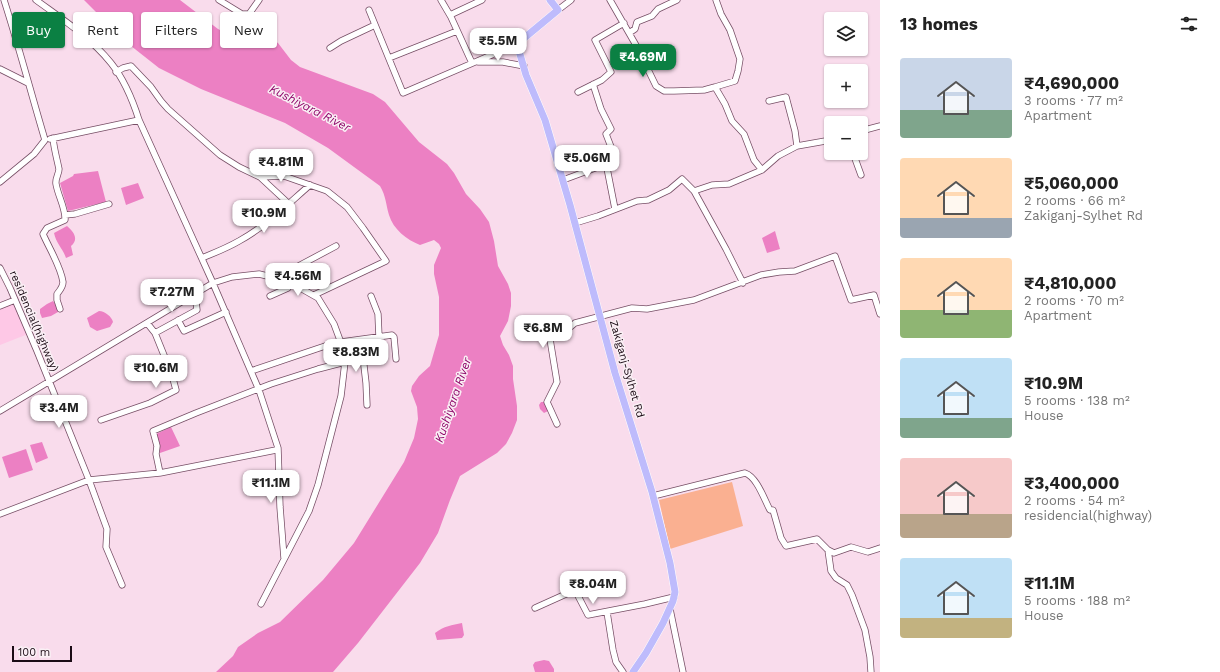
<!DOCTYPE html>
<meta charset="utf-8">
<style>
:root{--surface:#fff;--page:#f6f6f6;--text:#222;--muted:#767676;--accent:#0b8043}
body{margin:0;font-family:"Work Sans",sans-serif;background:var(--page);color:var(--text);height:100vh;display:flex;flex-direction:column;font-size:15px;white-space:nowrap}
*{box-sizing:border-box;margin:0}
p{font-size:13px;color:var(--muted)}
.icon{flex:none;width:22px;height:22px;fill:none;stroke:currentColor;stroke-width:2;stroke-linecap:round;stroke-linejoin:round}
.map{position:relative;flex:1;overflow:hidden}
.drawer{display:flex;flex-direction:column;background:var(--surface);width:340px}
.drawer>*{flex:none}
.top-card{position:absolute;left:12px;top:12px;width:380px;height:36px;display:flex;gap:8px}
.controls{position:absolute;left:824px;top:12px;display:grid;gap:8px}
.controls a{display:grid;place-items:center;width:44px;height:44px;border-radius:4px;background:var(--surface);box-shadow:0 1px 3px #0004;font-size:20px}
.scale{position:absolute;left:12px;bottom:10px;width:60px;box-sizing:border-box;padding-left:4px;border:2px solid #1b0b15;border-top:0;font-size:11px;line-height:14px;white-space:nowrap;color:#1b0b15;-webkit-text-stroke:3px #faf0f5;paint-order:stroke}
.price{position:absolute;translate:-50% -34px;padding:0 9px;border-radius:8px;background:#fff;color:#222;font-size:13px;line-height:26px;filter:drop-shadow(0 1px 2px #0008)}
.price::after{content:'';position:absolute;left:50%;top:24px;width:12px;height:9px;margin-left:-6px;background:inherit;clip-path:polygon(0 0,100% 0,50% 100%)}
.price.on{background:var(--accent);color:#fff}
ul{padding:0;list-style:none}
li{display:flex;align-items:center;gap:12px;height:100px;padding:0 20px}
li span{display:grid;place-items:center;flex:none;width:112px;height:80px;border-radius:4px;color:#555}
li>.icon{margin-inline-start:auto}
span .icon{width:48px;height:48px;fill:#fffc;stroke-width:1}
li b{font-size:17px}
h2{display:flex;justify-content:space-between;align-items:center;height:48px;padding:0 20px;font-size:17px}
.pill{padding:0 14px;border-radius:4px;background:var(--surface);box-shadow:0 1px 3px #0004;font-size:14px;line-height:36px}
.pill.on{background:var(--accent);color:#fff}
main{display:flex;flex:1;min-height:0}
.map>svg:first-child{display:block}
</style>
<main>
<div class="map">
<svg width="880" height="672" viewBox="0 0 880 672">
<rect width="100%" height="100%" fill="#f9dcec"/>
<path fill="#fec8e6" d="M15,302l13,32 -28,11v-36z"/>
<path fill="#fab091" d="M732,482l11,44 -73,23 -11,-49z"/>
<path fill="#ec80c3" d="M84,0h96l38,29 14,7 25,-1 11,2 10,6 13,17 9,7 73,27 12,8 34,40 28,22 7,9 12,21 14,15 9,13 5,19 4,25 10,18 3,9v13l-3,15 -8,15 3,9 6,10 4,11v13l4,27v14l-5,13 -6,11 -9,9 -37,23 -10,24 -12,33 -18,30 -62,80 -25,29h-117l17,-16 5,-9 20,-14 22,-11 43,-42 31,-37 50,-81 10,-24 4,-19 -1,-12 -6,-16 1,-5 7,-10 11,-10 9,-31v-38l-5,-23v-9l7,-17 -2,-4 -5,-4 -14,5c-13,-5 -27,-16 -31,-30 -3,-10 -3,-19 -9,-29l-52,-38 -43,-25 -84,-34 -42,-21 -33,-26z
M98,171l8,31 -38,9 -8,-28 13,-7 1,-2z
M138,183l6,15 -18,7 -5,-17z
M67,226c7,6 12,13 4,20l2,9 -7,3c-3,-9 -10,-15 -12,-25z
M775,231l5,18 -13,4 -5,-15z
M53,301l3,4 2,7 -7,4 -9,2 -2,-5v-4l7,-5z
M99,311c6,0 13,6 14,11l-3,5 -13,4 -7,-4 -3,-9z
M541,402h3l4,9 -4,2 -4,-4 -1,-4z
M171,427l9,19 -20,7 -4,-19z
M42,442l6,16 -12,5 -6,-18z
M26,449l7,21 -24,8 -7,-21z
M462,623l2,12 -2,3 -25,2 -2,-7c9,-7 17,-8 27,-10z
M544,660l5,1 5,8v3h-19l-2,-7 2,-3z"/>
<g fill="none" stroke-linecap="round" stroke-linejoin="round">
<g stroke="#764e65" stroke-width="7">
<path id="minor" d="M219,0l23,14h7l10,-14
M441,0l10,17 21,46
M610,0l27,47 19,39 8,5h10l30,-1 11,-3
M716,0l5,14 9,16 10,29 -2,12 -3,10 -20,6 10,17 7,17 12,13 10,26 8,10
M369,10l34,83 114,-49
M558,10l13,-10
M450,15l32,-15
M629,33l6,-4 2,-7 15,-6 6,-7 19,-9
M330,48l11,-7 34,-16
M389,58l68,-27
M478,62h25l21,4
M0,69l28,14
M116,72l7,-4 8,-2 20,21 10,14 7,8 52,46 19,12 21,10 24,-1 43,15 20,16 16,21 23,33 -72,34
M593,84l8,25 10,20 -5,5 7,18 -8,6 10,51
M578,92l24,-12 9,-8 -16,-32 29,-17
M769,101l17,-4 9,34 2,15
M861,131l19,-5
M53,138c1,11 4,21 6,31 0,5 -4,9 -3,15 2,12 10,25 9,36l-18,8 -4,6c6,14 18,33 20,48 0,5 -3,8 -6,12v6l3,9
M50,139l89,-19
M853,153l8,22
M260,177l28,26
M563,180l43,-16
M0,182l34,-28 11,-14c-14,-47 -26,-93 -41,-140
M694,191l18,-6 17,-1 33,-14 16,-14 19,-10 34,-6
M65,215l10,-1 34,-10
M575,223l23,-7 39,-15 11,-1 21,-10 13,-11 12,12 32,58 17,34
M202,258c12,-5 25,-10 37,-17 26,-14 49,-37 71,-56
M0,268l10,20 27,63 52,129 18,49 -1,18 16,38
M283,279l7,-6 1,-3 45,-24
M270,296l18,-8 3,-6
M371,296l7,18 1,23
M0,306l15,-6
M178,320l6,11 42,-19
M147,323l8,10 42,-23 -1,-8 -4,-6
M361,340l5,43 1,22
M341,342l51,-7 2,2 2,22
M251,371l89,-30
M0,411l213,-128 19,-6 27,-3 29,7 30,17 16,26 10,27 1,11 -4,34 -23,89 -9,26 -48,93
M101,420l49,-17 26,-13 -4,-15 -17,-42
M557,424l-10,-22 10,-20 -8,-49 19,-4 7,-6 57,-15 15,1 47,-9 67,-25 18,-3 16,-1 40,-15 16,44 23,-5 6,19
M278,448l2,59 4,51
M160,473l-4,-19 1,-8 -4,-15 43,-18 75,-29 47,-15 27,-7
M653,496l92,-23c12,4 19,26 25,37h3l8,28 5,8 31,-7 11,11 6,3 17,-6 17,5 12,-4
M0,514l89,-34 71,-7 116,-23 2,-2 -19,-58 -47,-109 -73,-161c-6,-19 -16,-42 -28,-57 -21,-26 -49,-44 -75,-63
M828,550l3,21 5,7 11,7 5,10 13,35 5,27 1,15
M535,608l40,-18 13,25 57,-11 29,-7
M670,609l13,63
M607,612l6,38 3,12 7,10"/>
</g>
<g stroke="#fff" stroke-width="8">
<path id="major" d="M550,0l8,10 -41,34 9,31 19,45 25,85 45,168 37,119 18,71 5,29 -2,9 -10,22 -17,30 -13,19"/>
</g>
<use href="#minor" stroke="#fff" stroke-width="5.5"/>
<use href="#major" stroke="#bebbfc" stroke-width="7"/>
</g>
<g text-anchor="middle" dominant-baseline="central" stroke-width="3" stroke-linejoin="round" paint-order="stroke">
<g font-size="11" fill="#1b0b15" stroke="#faf0f5">
<text transform="translate(34 321) rotate(67)">residencial(highway)</text>
<text transform="translate(627 369) rotate(74)">Zakiganj-Sylhet Rd</text>
</g>
<g font-size="12" font-style="italic" fill="#8f076a" stroke="#faf0f5">
<text transform="translate(310 108) rotate(27)">Kushiyara River</text>
<text transform="translate(453 400) rotate(-71)">Kushiyara River</text>
</g>
</g>
</svg>
<div class="controls">
<a><svg class="icon" aria-label="layers" viewBox="0 0 24 24"><path d="M12 4l9 5-9 5-9-5zM3 14l9 5 9-5"/></svg></a>
<a>+</a>
<a>−</a>
</div>
<div class="scale">100 m</div>
<b class="price" style="left:498px;top:62px">₹5.5M</b>
<b class="price on" style="left:643px;top:78px">₹4.69M</b>
<b class="price" style="left:587px;top:179px">₹5.06M</b>
<b class="price" style="left:281px;top:183px">₹4.81M</b>
<b class="price" style="left:264px;top:234px">₹10.9M</b>
<b class="price" style="left:298px;top:297px">₹4.56M</b>
<b class="price" style="left:172px;top:313px">₹7.27M</b>
<b class="price" style="left:543px;top:349px">₹6.8M</b>
<b class="price" style="left:356px;top:373px">₹8.83M</b>
<b class="price" style="left:156px;top:389px">₹10.6M</b>
<b class="price" style="left:59px;top:429px">₹3.4M</b>
<b class="price" style="left:271px;top:504px">₹11.1M</b>
<b class="price" style="left:593px;top:605px">₹8.04M</b>
<div class="top-card">
<a class="pill on">Buy</a>
<a class="pill">Rent</a>
<a class="pill">Filters</a>
<a class="pill">New</a>
</div>
</div>
<section class="drawer">
<h2>13 homes<svg class="icon" aria-label="filters" viewBox="0 0 24 24"><path d="M4 7h16M4 17h16"/><circle cx="9" cy="7" r="2"/><circle cx="15" cy="17" r="2"/></svg></h2>
<ul>
<li><span style="background:linear-gradient(#c9d6e8 65%,#7fa58c 0)"><svg class="icon" aria-label="home" viewBox="0 0 24 24"><path d="M3 11l9-7 9 7M6 9v11h12V9"/></svg></span><div><b>₹4,690,000</b><p>3 rooms · 77 m²</p><p>Apartment</p></div></li>
<li><span style="background:linear-gradient(#ffd9b3 75%,#9aa5b1 0)"><svg class="icon" aria-label="home" viewBox="0 0 24 24"><path d="M3 11l9-7 9 7M6 9v11h12V9"/></svg></span><div><b>₹5,060,000</b><p>2 rooms · 66 m²</p><p>Zakiganj-Sylhet Rd</p></div></li>
<li><span style="background:linear-gradient(#ffd9b3 65%,#8fb573 0)"><svg class="icon" aria-label="home" viewBox="0 0 24 24"><path d="M3 11l9-7 9 7M6 9v11h12V9"/></svg></span><div><b>₹4,810,000</b><p>2 rooms · 70 m²</p><p>Apartment</p></div></li>
<li><span style="background:linear-gradient(#bfe0f5 75%,#7fa58c 0)"><svg class="icon" aria-label="home" viewBox="0 0 24 24"><path d="M3 11l9-7 9 7M6 9v11h12V9"/></svg></span><div><b>₹10.9M</b><p>5 rooms · 138 m²</p><p>House</p></div></li>
<li><span style="background:linear-gradient(#f6c9c9 70%,#b9a48a 0)"><svg class="icon" aria-label="home" viewBox="0 0 24 24"><path d="M3 11l9-7 9 7M6 9v11h12V9"/></svg></span><div><b>₹3,400,000</b><p>2 rooms · 54 m²</p><p>residencial(highway)</p></div></li>
<li><span style="background:linear-gradient(#bfe0f5 75%,#c2b280 0)"><svg class="icon" aria-label="home" viewBox="0 0 24 24"><path d="M3 11l9-7 9 7M6 9v11h12V9"/></svg></span><div><b>₹11.1M</b><p>5 rooms · 188 m²</p><p>House</p></div></li>
</ul>
</section>
</main>
